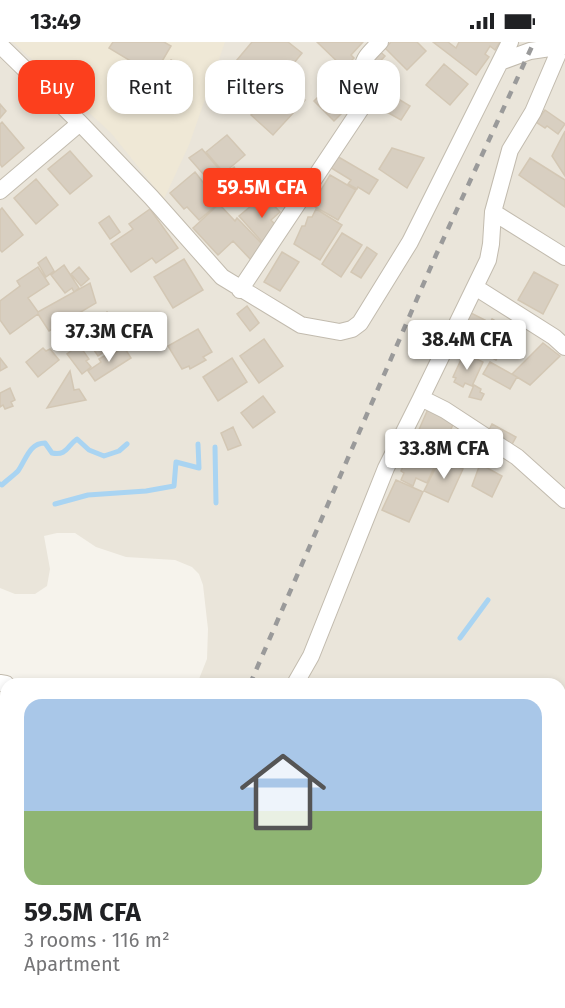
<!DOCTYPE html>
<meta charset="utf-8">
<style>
:root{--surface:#fff;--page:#f6f6f6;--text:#202124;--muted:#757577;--accent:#fc3f1d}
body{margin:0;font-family:"Fira Sans",sans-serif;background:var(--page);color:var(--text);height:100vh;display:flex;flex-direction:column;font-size:22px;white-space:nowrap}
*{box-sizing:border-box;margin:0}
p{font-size:20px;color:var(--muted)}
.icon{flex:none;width:33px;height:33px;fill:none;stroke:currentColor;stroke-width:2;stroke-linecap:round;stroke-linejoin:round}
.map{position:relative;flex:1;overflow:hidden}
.drawer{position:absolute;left:0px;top:636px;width:566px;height:330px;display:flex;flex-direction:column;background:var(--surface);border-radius:18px 18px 0 0;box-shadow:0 3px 9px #0003}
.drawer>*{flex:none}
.hud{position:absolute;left:18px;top:18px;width:530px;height:54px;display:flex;gap:12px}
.price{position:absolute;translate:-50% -51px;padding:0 14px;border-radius:6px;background:#fff;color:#222;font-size:20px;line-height:39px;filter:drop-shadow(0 2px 3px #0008)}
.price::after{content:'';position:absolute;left:50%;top:36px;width:18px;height:14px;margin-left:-9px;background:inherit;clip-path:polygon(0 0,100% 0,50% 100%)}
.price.on{background:var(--accent);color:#fff}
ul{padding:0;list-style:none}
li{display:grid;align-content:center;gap:12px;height:318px;padding:0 24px}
li span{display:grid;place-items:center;height:186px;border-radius:18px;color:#555}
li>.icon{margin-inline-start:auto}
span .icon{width:108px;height:108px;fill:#fffc;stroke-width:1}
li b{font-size:26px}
.chip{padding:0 21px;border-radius:18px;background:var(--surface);box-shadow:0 3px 9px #0003;font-size:21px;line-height:54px}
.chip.on{background:var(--accent);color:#fff}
.status{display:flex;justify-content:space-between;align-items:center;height:42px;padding:0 30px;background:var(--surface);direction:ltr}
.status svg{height:16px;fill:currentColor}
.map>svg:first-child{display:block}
</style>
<div class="status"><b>13:49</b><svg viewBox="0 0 49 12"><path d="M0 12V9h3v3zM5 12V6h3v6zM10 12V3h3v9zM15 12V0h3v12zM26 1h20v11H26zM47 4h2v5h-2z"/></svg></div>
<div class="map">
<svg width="565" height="966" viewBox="0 0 565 966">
<rect width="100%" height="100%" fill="#f6f3ec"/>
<path fill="#eae5da" d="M0,0h565v674l-5,2v-34h-363l10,-25 1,-30 -5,-44 -4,-11 -7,-7 -17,-7 -49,-3 -30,-10 -21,-14h-18l-13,3 6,33 -3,17 -12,8h-20l-15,-6z
M565,877v89h-14l1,-6h8v-47z
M10,960h481v6h-486z"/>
<path fill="#efe8d6" d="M13,0h212l-36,103 -25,54 -53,-66z"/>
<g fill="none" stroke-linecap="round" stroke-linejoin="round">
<path stroke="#a9d4f2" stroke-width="5" d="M215,405l1,56
M0,442l2,1c5,-5 11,-9 16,-14 8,-11 11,-28 27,-28l7,10c15,3 15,-7 25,-14l12,11 15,6 15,-5 8,-7
M55,462l33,-9 58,-4 28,-5 2,-24 23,6 -1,-24
M460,596l28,-38
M0,908l1,2 5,-1
M424,960l1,6"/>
</g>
<path fill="#d8cfc1" stroke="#d3c7b4" stroke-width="1.5" d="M113,0h51l7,4 -17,29 -45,-27z
M252,0h36l14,11 -12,15 -6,-6 -34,41 -29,-24z
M317,0h46l-12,13 3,3 -10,10z
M391,0h26l9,9 -19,19 -22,-22z
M433,0h15l8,6 3,-6h41l-5,8 -5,-4 -5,8 4,3 -13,18z
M377,7l8,7 -11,12 -8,-8z
M171,18l13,8 -9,13 -13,-8z
M444,22l24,20 -18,21 -24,-20z
M336,37l20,20 -22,22 -20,-20z
M283,38l22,20 -32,35 -22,-20z
M385,49l25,15 -9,14 -25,-14z
M0,62l6,7 -6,7z
M545,68l20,14 -7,10 -11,-8 -2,2 -9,-6z
M2,80l22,26 -22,19 -2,-3v-40z
M565,89v45l-13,-20z
M227,93l18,20 -21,18 -18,-21z
M392,106l32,10 -17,30 -28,-19z
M202,107l22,26 -12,9 -23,-26z
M70,109l22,25 -22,18 -22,-25z
M335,113l43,25 -9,14 -11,-7 -1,2 -9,-5 3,-4 -23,-14z
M530,116l35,22v27l-46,-32z
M234,125l3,5 -4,4 7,8 -10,8 -11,-13z
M195,130l24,31 -20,17 -12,-13 -3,2 -14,-16z
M330,133l26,15 -18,30 -26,-15z
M36,137l22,26 -22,19 -22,-26z
M264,153l16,17 -9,8 9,10 -16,14 -25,-28z
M219,162l16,17 2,-3 29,30 -14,13 -19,-20 -15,14 -25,-27z
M2,166l21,27 -21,17 -2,-2v-40z
M150,167l28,39 -22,15 -4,-5 -21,14 -20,-28 22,-15 -4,-5z
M316,167l26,16 -22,35 -26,-16 8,-18h3l3,-9h4z
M109,174l11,16 -10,7 -11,-16z
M342,191l20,12 -21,32 -19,-13z
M367,205l10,7 -16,24 -10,-6z
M282,210l17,10 -19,29 -16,-9z
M46,215l8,14 -8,6 -8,-14z
M184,217l19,31 -30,18 -19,-31z
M64,223l15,23 -5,4 -2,-4 -7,5 -14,-18z
M38,225l11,17 -21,14 10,14 52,-29 6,20 -47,28 -11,-17 -28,20 -10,-14v-19l20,-15 -3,-5z
M79,225l10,12 -8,7 -10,-12z
M534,230l24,13 -15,29 -25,-14z
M247,264l12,17 -9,8 -13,-17z
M465,268l20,10 -15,29 -19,-10z
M107,270l17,26 -26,18 -18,-26z
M492,277l21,12 -17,29 -21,-11z
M198,287l14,23 -9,5 3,3 -16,9 -1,-3 -7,3 -14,-23z
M264,297l19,27 -24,17 -19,-27z
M543,301l17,13 -30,29 -18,-11z
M79,303l10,14 -3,2 5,6 -9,7 -15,-20z
M124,305l7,11 -36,23 -7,-10 13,-9 -2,-3 14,-8 2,2z
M43,306l3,3 4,-2 9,11 -21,17 -12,-15z
M464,311l19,9 -11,24 -7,-3 -2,4 -9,-5 2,-4 -3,-1z
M0,316l7,9 -7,4z
M232,316l15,24 -29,19 -15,-24z
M490,320l27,15 -7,12 -27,-15z
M70,329l4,19 5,-1 7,11 -39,8z
M474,343l7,4 -1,3 4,2 -3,6 -12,-3z
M10,346l5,12 -4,2 2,4 -8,3 -2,-4 -3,2v-14z
M263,354l12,16 -22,16 -12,-15z
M428,367l27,11 -28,63 -11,-5 -3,8 -12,-6 3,-7 -3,-2z
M492,382l24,13 -6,11 -23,-14z
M233,385l8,18 -13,5 -7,-17z
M440,417l23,10 -15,33 -24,-11z
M480,422l22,12 -10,21 -20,-11z
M396,438l27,12 -14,30 -27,-12z"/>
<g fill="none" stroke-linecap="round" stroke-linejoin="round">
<g stroke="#c2bbae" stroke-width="18">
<path id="minor" d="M563,0l-30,70 -23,38 -17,62 -2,32 -3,16 -67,138 24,12 72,47 48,43
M0,3l80,78 71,74 71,80 79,48 39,7 12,-3 8,-6 50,-81 100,-200
M500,20l30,-11 35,-5
M0,149l80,-68
M493,170l72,45
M475,245l79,50 11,10
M240,248l134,-201 2,-5c-3,-6 -10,-11 -12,-17 -3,-8 11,-19 16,-25
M0,641l6,1
M295,642l16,-28 75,-188 35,-70
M0,732l6,-6
M166,960l18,6
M45,966l3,-6
M354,966l1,-6
M445,966v-6"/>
</g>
<use href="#minor" stroke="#fff" stroke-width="16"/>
<path stroke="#9a9a9a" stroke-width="4.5" stroke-dasharray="8 8" stroke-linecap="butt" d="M250,642l186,-429 98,-213
M110,966l3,-6"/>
</g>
</svg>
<b class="price on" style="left:262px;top:177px">59.5M CFA</b>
<b class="price" style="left:109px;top:321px">37.3M CFA</b>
<b class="price" style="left:467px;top:329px">38.4M CFA</b>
<b class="price" style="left:444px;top:438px">33.8M CFA</b>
<div class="hud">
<a class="chip on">Buy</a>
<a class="chip">Rent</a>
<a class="chip">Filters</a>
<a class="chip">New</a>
</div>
<section class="drawer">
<ul>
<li><span style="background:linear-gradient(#a9c7e8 60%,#8fb573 0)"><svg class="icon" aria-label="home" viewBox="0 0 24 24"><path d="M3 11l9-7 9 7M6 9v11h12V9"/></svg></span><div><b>59.5M CFA</b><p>3 rooms · 116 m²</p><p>Apartment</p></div></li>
</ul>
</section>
</div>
